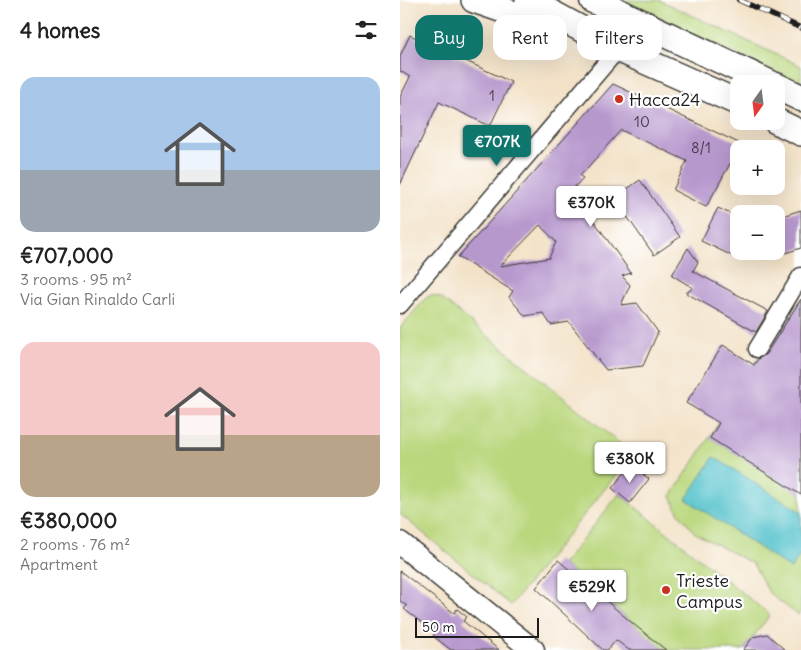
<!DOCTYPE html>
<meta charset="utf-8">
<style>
:root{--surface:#fff;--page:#f2f2f2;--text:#222;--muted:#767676;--accent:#0f766e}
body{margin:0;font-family:Delius,sans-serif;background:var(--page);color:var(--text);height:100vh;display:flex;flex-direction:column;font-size:19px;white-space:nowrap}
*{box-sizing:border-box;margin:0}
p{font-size:16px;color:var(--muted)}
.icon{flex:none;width:28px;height:28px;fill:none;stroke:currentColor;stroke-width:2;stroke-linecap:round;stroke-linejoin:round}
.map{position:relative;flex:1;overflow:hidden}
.side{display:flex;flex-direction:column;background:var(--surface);width:400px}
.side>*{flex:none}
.banner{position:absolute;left:15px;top:15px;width:310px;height:45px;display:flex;gap:10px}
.needle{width:32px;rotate:194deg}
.fabs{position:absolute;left:330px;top:75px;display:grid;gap:10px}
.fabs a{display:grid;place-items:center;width:55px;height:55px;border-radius:10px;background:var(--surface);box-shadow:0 5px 20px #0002;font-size:25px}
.scale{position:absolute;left:15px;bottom:12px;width:124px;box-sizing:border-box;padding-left:5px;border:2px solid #1c1c1c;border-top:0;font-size:14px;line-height:18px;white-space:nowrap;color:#1c1c1c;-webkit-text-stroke:4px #fff;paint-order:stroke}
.price{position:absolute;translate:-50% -42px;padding:0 11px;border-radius:5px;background:#fff;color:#222;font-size:16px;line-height:32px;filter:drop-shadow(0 1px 2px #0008)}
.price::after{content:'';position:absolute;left:50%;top:30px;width:15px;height:11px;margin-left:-8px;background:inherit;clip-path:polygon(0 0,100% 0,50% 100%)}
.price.current{background:var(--accent);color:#fff}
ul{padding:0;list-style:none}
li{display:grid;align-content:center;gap:10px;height:265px;padding:0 20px}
li span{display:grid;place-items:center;height:155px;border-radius:15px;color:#555}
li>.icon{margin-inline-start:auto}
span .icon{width:90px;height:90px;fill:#fffc;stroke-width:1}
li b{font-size:21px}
h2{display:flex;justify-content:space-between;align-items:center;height:60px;padding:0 20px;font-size:21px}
.tag{padding:0 18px;border-radius:15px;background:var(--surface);box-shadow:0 5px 20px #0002;font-size:18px;line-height:45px}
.tag.current{background:var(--accent);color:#fff}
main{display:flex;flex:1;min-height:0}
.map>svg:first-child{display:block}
</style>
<main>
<section class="side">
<h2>4 homes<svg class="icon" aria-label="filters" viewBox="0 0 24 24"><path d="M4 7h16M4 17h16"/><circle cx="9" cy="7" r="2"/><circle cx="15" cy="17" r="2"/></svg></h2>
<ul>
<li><span style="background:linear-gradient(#a9c7e8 60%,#9aa5b1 0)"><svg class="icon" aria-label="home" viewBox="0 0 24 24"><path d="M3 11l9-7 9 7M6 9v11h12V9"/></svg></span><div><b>€707,000</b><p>3 rooms · 95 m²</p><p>Via Gian Rinaldo Carli</p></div></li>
<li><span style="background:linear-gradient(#f6c9c9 60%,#b9a48a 0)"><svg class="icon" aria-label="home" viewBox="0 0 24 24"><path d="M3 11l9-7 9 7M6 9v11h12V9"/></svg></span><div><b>€380,000</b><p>2 rooms · 76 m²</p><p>Apartment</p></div></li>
</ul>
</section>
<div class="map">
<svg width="401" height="650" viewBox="0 0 401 650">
<rect width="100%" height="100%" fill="#fff"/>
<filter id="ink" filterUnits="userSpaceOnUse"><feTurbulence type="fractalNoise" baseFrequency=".02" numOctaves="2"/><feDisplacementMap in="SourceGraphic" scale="10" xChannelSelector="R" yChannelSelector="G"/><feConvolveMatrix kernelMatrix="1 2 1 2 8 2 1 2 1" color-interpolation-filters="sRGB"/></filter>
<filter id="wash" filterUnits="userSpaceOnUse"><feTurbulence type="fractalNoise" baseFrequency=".0096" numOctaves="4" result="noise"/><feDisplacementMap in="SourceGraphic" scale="20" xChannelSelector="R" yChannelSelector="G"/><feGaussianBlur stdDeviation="1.12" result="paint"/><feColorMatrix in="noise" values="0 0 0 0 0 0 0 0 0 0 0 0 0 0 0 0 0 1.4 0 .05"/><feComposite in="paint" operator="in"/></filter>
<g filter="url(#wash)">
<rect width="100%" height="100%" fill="#f3e2c8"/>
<path fill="#bad77d" stroke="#6b7a4c" d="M220,0h39l142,66v19z
M31,295l10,3 192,156 -122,151 -111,-91v-186l26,-30z
M401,299v312l-3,4 -28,-21 -17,-30 -58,-31 -17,-21 -7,-16c24,-36 47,-71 69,-108 19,-31 35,-64 61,-89z
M219,494l151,121 -27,35h-114l15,-18 -81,-68z"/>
<path fill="#56c3cc" stroke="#397074" d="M314,457l87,55v41l-10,16 -105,-70z"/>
<g id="blocks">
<path fill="#b798cd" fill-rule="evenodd" d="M10,35l101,47 -21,44 -51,-24 -39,83v-88l10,-20 -10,-6v-15z
M213,84l128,60 -35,63 -33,-17 14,-29 -66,-31 -41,46 3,2 -11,12 59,83 -9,3 8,9 -9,20 16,-2 21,29 -15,34 -37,4 -37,-48 -18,3 -8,-12 -18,3 -16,-19 4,-6 -55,-34zM140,225l16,17 -7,16 -49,8z
M240,180l40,57 -26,18 -40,-57z
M318,208l21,10v41l-38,-18z
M401,210v38l-25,8v-38z
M288,248l10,14 -5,9 75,40 -12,21 -70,-39 7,-5 -21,-13z
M401,299v196l-91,-57 9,-15 -33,-20 37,-58 31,20 4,-6 8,-5z
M231,465l18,14 -19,24 -18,-15z
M158,560l79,67 29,23h-37l-13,-10 -8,10h-5l-67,-62z
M0,571l54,42 3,-4 10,8 -4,4 36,29h-48l-18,-14 2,-3 -31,-24 3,-3 -7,-5z
M367,634l18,16h-42l10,-13z"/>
</g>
</g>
<g filter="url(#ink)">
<use href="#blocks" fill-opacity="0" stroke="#3c3a36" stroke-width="1"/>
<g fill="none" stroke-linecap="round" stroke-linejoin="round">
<g stroke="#3c3a36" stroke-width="19">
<path id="minor" d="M0,305l218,-256
M357,349l44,-73"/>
</g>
<g stroke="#3c3a36" stroke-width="25">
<path id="secondary" d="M0,543l133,107"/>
</g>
<g stroke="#3c3a36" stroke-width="28">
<path id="primary" d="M74,0l78,27
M128,0l90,49 121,54
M376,121l25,12"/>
</g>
<g stroke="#3c3a36" stroke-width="29">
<path id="trunk" d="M193,0l178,84
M376,86l25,12"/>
</g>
<use href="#minor" stroke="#fff" stroke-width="16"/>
<use href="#secondary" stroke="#fff" stroke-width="22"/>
<use href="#primary" stroke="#fff" stroke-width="25"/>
<use href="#trunk" stroke="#fff" stroke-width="26"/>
<g stroke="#1c1c1c" stroke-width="5.5">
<path id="rail" d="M339,0l62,28"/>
</g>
<use href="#rail" stroke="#fff" stroke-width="4" stroke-dasharray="11" stroke-linecap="butt"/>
</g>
</g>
<g fill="#c8321e" stroke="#fff" stroke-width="2">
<circle cx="219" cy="99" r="5"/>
<circle cx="266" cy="590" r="5"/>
</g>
<g text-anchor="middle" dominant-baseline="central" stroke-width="4.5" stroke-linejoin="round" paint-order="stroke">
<g font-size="15" fill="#433b48">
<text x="92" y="95">1</text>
<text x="242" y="121">10</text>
<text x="301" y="147">8/1</text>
</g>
<g font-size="18" fill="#1c1c1c" stroke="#fff" text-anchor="start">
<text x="229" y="99">Hacca24</text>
<text x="276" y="580">Trieste<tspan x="276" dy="21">Campus</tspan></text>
</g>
</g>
</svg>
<div class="fabs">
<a><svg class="needle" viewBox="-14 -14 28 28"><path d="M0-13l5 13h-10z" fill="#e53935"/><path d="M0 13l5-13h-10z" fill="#767676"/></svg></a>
<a>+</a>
<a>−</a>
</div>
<div class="scale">50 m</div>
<b class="price current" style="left:97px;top:167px">€707K</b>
<b class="price" style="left:191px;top:228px">€370K</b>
<b class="price" style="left:230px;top:484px">€380K</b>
<b class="price" style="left:192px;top:612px">€529K</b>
<div class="banner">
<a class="tag current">Buy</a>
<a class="tag">Rent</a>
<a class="tag">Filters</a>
</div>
</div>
</main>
